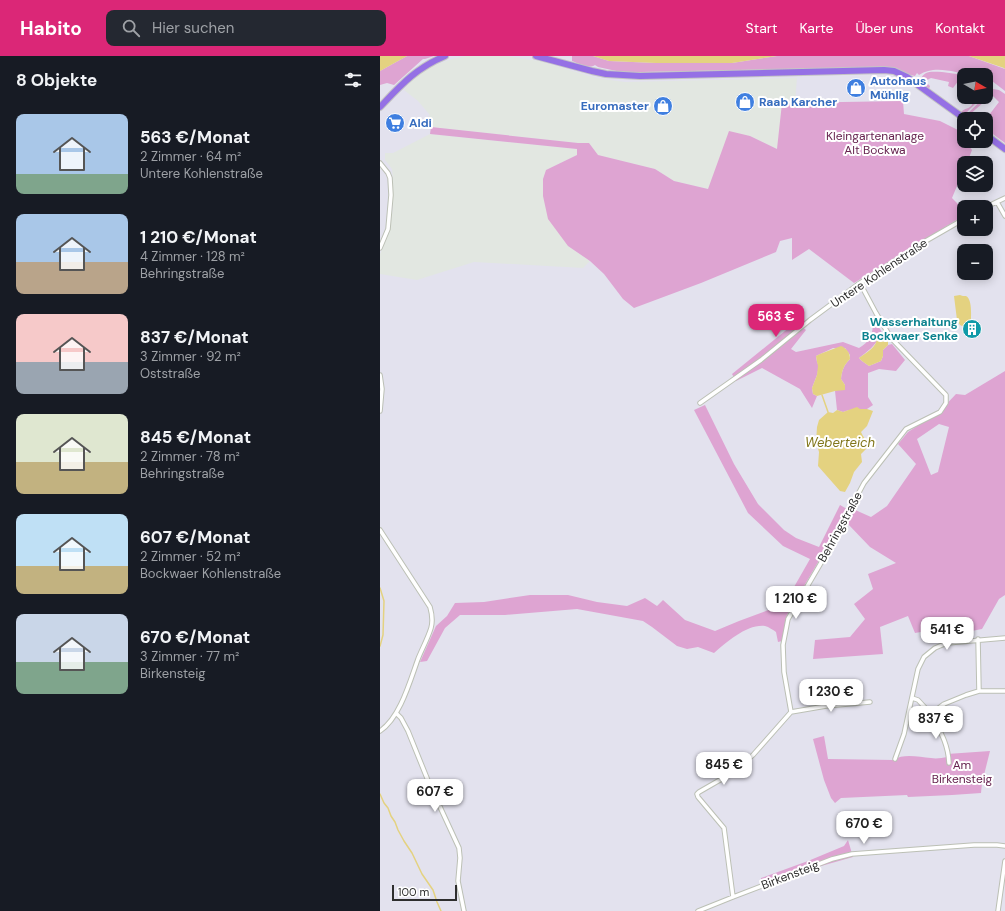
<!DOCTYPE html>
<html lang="de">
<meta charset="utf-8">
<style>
:root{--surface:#171b24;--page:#242831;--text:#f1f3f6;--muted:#9ea1a6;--accent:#db2777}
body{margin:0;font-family:"DM Sans",sans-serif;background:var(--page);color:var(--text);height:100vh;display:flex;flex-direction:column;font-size:15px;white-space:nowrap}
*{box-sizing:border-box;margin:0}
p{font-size:13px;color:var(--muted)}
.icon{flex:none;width:22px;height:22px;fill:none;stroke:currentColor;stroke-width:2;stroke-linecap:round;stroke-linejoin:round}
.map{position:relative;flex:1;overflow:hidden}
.drawer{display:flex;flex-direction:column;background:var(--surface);width:380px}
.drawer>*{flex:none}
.needle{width:26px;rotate:99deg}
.buttons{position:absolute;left:577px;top:12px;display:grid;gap:8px}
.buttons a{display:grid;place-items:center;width:36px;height:36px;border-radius:8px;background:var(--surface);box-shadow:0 2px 10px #0003;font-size:20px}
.scale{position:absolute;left:12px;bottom:10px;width:65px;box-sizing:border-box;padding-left:4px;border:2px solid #2e2e2e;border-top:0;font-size:11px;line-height:14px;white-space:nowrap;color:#2e2e2e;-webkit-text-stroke:3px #fff;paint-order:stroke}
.price{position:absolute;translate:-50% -34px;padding:0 9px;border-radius:8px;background:#fff;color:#222;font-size:13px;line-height:26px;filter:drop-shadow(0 1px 2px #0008)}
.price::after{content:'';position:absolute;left:50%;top:24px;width:12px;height:9px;margin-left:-6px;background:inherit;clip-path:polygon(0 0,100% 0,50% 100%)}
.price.current{background:var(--accent);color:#fff}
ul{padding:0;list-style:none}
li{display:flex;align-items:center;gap:12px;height:100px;padding:0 16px}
li span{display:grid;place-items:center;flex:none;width:112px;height:80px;border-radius:8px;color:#555}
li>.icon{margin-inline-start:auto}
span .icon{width:48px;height:48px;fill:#fffc;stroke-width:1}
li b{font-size:17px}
h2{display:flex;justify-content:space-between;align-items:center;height:48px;padding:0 16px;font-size:17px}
header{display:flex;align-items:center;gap:24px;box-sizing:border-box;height:56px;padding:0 20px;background:var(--accent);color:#fff}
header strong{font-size:19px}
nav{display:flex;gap:22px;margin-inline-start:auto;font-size:14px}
.search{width:280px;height:36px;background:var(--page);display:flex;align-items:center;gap:10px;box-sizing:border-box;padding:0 14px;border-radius:8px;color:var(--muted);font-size:15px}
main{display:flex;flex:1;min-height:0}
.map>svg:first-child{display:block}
</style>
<header>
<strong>Habito</strong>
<div class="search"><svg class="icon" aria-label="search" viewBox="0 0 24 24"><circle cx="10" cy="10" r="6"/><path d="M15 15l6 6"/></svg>Hier suchen</div>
<nav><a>Start</a><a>Karte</a><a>Über uns</a><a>Kontakt</a></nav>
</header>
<main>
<section class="drawer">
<h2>8 Objekte<svg class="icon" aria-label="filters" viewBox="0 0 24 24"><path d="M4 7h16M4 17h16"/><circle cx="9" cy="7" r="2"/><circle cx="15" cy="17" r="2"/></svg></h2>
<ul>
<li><span style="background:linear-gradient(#a9c7e8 75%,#7fa58c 0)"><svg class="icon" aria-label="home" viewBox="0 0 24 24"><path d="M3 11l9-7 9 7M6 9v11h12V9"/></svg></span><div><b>563 €/Monat</b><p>2 Zimmer · 64 m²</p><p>Untere Kohlenstraße</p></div></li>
<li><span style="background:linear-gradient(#a9c7e8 60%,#b9a48a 0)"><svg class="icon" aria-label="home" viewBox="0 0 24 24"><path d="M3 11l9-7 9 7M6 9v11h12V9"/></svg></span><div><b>1 210 €/Monat</b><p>4 Zimmer · 128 m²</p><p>Behringstraße</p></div></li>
<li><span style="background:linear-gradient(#f6c9c9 60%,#9aa5b1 0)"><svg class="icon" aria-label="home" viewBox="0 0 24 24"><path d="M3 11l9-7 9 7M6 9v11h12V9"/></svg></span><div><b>837 €/Monat</b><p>3 Zimmer · 92 m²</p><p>Oststraße</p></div></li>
<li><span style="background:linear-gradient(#dfe7d0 60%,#c2b280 0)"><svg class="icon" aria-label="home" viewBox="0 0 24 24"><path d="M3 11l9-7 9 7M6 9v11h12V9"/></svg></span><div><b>845 €/Monat</b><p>2 Zimmer · 78 m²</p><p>Behringstraße</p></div></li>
<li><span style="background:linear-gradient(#bfe0f5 65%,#c2b280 0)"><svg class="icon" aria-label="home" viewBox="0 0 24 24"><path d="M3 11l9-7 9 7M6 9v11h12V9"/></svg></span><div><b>607 €/Monat</b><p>2 Zimmer · 52 m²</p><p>Bockwaer Kohlenstraße</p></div></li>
<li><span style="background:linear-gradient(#c9d6e8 60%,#7fa58c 0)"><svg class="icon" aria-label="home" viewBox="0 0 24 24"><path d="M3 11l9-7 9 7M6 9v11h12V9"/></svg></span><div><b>670 €/Monat</b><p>3 Zimmer · 77 m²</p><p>Birkensteig</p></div></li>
</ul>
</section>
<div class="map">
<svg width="625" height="855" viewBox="0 0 625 855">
<rect width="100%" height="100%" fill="#e3e2ee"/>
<path fill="#e2e7e1" d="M87,0h40l32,5 57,17 29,4 172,-4 -2,25h-6l-12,46 -27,-13 -41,53 -35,-8 -19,-12 -58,-14 -8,-12h-11l-147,-16 -2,-13 -11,-13 -14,-11 10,-12 16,-11 22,-8z
M50,78l147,15v6l-31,15 22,76 22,15 -7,7 -109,-6 -57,18 -37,-6v-20l9,-21 4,-25v-28l-1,-11 -7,-9v-7h8z"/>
<path fill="#dea4d2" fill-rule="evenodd" d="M27,0h27l-9,3h-2l-29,26 -7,-2 -7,2v-14z
M192,0h21l16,5 47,2h76l45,-7h192l36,13v22l-13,-10 -6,-2v-4c-4,0 -9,0 -13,0 -17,-2 -38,-11 -54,0l-2,-2 -2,3 -9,-2 -21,-7 -244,5h-20l-23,-5 -3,-2c-6,4 -16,-1 -23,-4z
M562,16l22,3v6l-5,-1 -6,8 -5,-2 1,-4 -18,-4 -4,2v3l3,3 -1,3 -9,-8c4,-11 11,-9 22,-9z
M613,33l6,1 6,4v49l-19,-14v-10l13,-17 -7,-7 -24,21 -1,-2z
M591,41h11l-15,15 -4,2 -2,-2c4,-4 8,-3 11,-7z
M523,45l1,13 36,7 24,12v8h7l-2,5 3,4 -5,13h-3v6l-12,29 7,7 -1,14 -104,64 -45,-34 -17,11v-22l-12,3 -4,11 -75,31 -67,25 -11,-9 -19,-25 -14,-13 -22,-15 -20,-27 -5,-23v-17l3,-9 31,-15v-6l-147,-15 1,-7 147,16h11l9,12 57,14 19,12 34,8 21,-58 21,5 27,13 5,-46z
M416,266l10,8 -15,19 5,3 47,-10 16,6c10,-6 13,-11 14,-23l3,-3 8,14h-4c-5,10 -12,15 -21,22l3,3 7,5 12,-5 2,-5v-6l5,-5 4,-1 13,16 -9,11 -17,-2 -11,4v24l5,8 -6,4 -18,1 -6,2 -6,-2 -2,-19 10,-6 -4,-6c1,-9 3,-14 9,-20v-4l-5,-7h-12l-17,8 1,6 2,4 -2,9 -5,13 1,6 4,2 -5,12 -12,-19 -38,-21 -26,13 -4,-7z
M625,315v224l-6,4 -17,30 -21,4 -12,-6 -34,6 -7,-17 -28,11 3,27 -70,5 2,-19 35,-3 15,-18 -11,-15 19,-15 -5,-15 28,-11 -26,-16 -23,-24 6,-14 18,8 16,-11 29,-42 -18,-20 10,-12 31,-20 17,-18 9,1zM559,368l10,3 -11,45 -7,3 -14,-36z
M325,349l29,59 24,40 26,26 12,8 23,9 21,-42 7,4 -30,55 -30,51 -5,26 -4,1 -2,-10c-3,-2 -7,-5 -11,-6 -18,-2 -38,16 -51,27l-16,-6 -11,2 -10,-3 -25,-19 -9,-6 -66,-12 -72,6h-45l-15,13 -18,33 -7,1 16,-36 11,-10 8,-13 29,-1 46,-7h38l29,7 30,4 18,-8 12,8 6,-6 22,20 30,11 24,-10 32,-12 15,-8 24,-42 -27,-13 -35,-33 -54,-103z
M444,680l4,23 66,1c9,-7 25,-3 37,-2 5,1 11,0 16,-1v-3l43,-3 -8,32 -1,10 -29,2 -44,2 -1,-2 -66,3 -6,5 -4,-5 -7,-18 -11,-41z
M468,784l5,17 -53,15 -40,17 1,-11 47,-17 36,-15z"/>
<path fill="#e4d280" d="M0,0h27l-27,15z
M213,0h184l-45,7h-76l-47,-2z
M589,0h36v13l-1,-1z
M580,239c1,1 5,1 6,1 6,3 5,17 5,23l-7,8 -4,-2 -3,-5 -3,-24z
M500,280h4l4,5v4l-5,5v6l-2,5 -12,5 -7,-5 -3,-3c7,-5 18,-11 18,-20z
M461,290c5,2 9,6 9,13 -6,6 -8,11 -9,20l4,6v5l-10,1 -18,5 -4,-2 -1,-6 5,-13 1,-9 -1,-4 -1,-6 4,-2z
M477,351l3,2h7l6,2 -6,15 -6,6 2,4 5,7 -1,5 -6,6 1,8 -8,10 -4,11 -5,9 -5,-1 -22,-25 1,-14 -3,-10 1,-15 2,-7 9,-8 5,1 4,-3 6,2z"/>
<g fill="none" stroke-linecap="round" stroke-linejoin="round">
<path stroke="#e4d280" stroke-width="1.5" d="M442,339l6,17
M0,532l4,13 -1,34 -3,11
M0,738l4,9 4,5 3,8 4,6 3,8 6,11 8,12 10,21 11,16 4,12 4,9"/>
<g stroke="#bcc0b5" stroke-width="5.5">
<path id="minor" d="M0,107l8,10 2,5 1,17 -3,34 -8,19
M617,146l8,14
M606,151l19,-9
M0,319l2,14 -2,22
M320,347l61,-43 49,-40 50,-37 64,-41 40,-23
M0,474l50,77c2,7 3,14 1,21 -3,10 -9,21 -13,31 -8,22 -18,59 -38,72
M598,583l1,52
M532,642l6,2 13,14 13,-10 22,-9 13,-4h26
M411,656l35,-6 44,-4
M16,657l5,5 7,13 21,52 30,65 1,10 -2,23 6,30
M551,658c9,17 17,29 18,49
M515,703l9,-25 14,-65 6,-12 11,-9 12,-5 58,-5
M353,841l-9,-69 -26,-31 -1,-3 2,-2 33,-19 21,-18 38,-43 -7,-40 -1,-27 5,-26 37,-63 39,-73 42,-54 34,-17 6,-9v-8l-55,-57 -15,-25 -16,-30
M318,855l35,-14 99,-38 20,-5 122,-9h23l8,1
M618,855l7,-50"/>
</g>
<g stroke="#c4c4c4" stroke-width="8">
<path id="primary" d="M156,0l56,15 14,3 34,2 244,-6 10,1 13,6 58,42
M0,51c21,-22 36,-39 65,-51
M606,79l19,14"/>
</g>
<use href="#minor" stroke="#fff" stroke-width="3.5"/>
<use href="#primary" stroke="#9570e5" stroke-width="6"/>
</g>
<defs>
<g id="shop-disc" transform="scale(1)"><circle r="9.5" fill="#3f7fe0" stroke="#fff"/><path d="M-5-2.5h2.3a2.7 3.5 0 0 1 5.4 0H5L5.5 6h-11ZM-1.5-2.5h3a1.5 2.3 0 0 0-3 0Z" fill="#fff"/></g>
<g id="supermarket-disc" transform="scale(1)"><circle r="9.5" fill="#3f7fe0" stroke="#fff"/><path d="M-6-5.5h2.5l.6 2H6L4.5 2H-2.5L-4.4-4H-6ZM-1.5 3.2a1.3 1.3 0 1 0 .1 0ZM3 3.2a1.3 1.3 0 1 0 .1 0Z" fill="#fff"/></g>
<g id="building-disc" transform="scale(1)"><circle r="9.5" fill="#0f9aa8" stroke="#fff"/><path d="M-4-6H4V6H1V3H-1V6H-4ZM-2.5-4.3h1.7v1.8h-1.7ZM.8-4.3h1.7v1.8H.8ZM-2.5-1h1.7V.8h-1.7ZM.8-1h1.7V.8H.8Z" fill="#fff"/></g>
</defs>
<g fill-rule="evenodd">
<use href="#shop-disc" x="476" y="32"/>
<use href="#shop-disc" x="365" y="46"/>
<use href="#shop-disc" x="283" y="50"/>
<use href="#supermarket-disc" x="15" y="67"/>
<use href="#building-disc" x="592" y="273"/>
</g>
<g text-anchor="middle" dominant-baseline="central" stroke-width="4" stroke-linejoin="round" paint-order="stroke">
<g font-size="12" font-weight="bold" fill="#366cbe" stroke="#fff" text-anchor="start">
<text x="490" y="25">Autohaus<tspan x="490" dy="14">Mühlig</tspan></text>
<text x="379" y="46">Raab Karcher</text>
<text x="269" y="50" text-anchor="end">Euromaster</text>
<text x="29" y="67">Aldi</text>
</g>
<g font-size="12" fill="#66234f" stroke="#fff">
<text x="495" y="80">Kleingartenanlage<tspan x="495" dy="14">Alt Bockwa</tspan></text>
<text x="582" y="709">Am<tspan x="582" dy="14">Birkensteig</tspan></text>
</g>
<g font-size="12" fill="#2e2e2e" stroke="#fff">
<text transform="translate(499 217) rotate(-34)">Untere Kohlenstraße</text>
<text transform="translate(460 471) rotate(-61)">Behringstraße</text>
<text transform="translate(410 819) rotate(-21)">Birkensteig</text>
</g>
<g font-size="12" font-weight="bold" fill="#0d838f" stroke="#fff" text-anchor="end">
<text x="578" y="266">Wasserhaltung<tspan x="578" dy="14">Bockwaer Senke</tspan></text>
</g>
<g font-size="13" font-style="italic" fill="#81761a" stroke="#fff">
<text x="460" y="386">Weberteich</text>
</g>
</g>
</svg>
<div class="buttons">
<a><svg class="needle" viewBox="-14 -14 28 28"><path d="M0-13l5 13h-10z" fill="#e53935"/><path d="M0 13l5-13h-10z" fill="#9ea1a6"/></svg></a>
<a><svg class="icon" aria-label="locate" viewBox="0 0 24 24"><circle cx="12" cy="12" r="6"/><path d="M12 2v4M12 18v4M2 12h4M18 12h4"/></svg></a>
<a><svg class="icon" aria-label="layers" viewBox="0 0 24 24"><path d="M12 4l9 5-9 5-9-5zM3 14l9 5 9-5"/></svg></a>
<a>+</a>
<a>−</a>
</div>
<div class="scale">100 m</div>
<b class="price current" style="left:396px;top:282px">563 €</b>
<b class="price" style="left:416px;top:564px">1 210 €</b>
<b class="price" style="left:567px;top:595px">541 €</b>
<b class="price" style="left:451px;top:657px">1 230 €</b>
<b class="price" style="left:556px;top:684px">837 €</b>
<b class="price" style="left:344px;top:730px">845 €</b>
<b class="price" style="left:55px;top:757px">607 €</b>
<b class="price" style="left:484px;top:789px">670 €</b>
</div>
</main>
